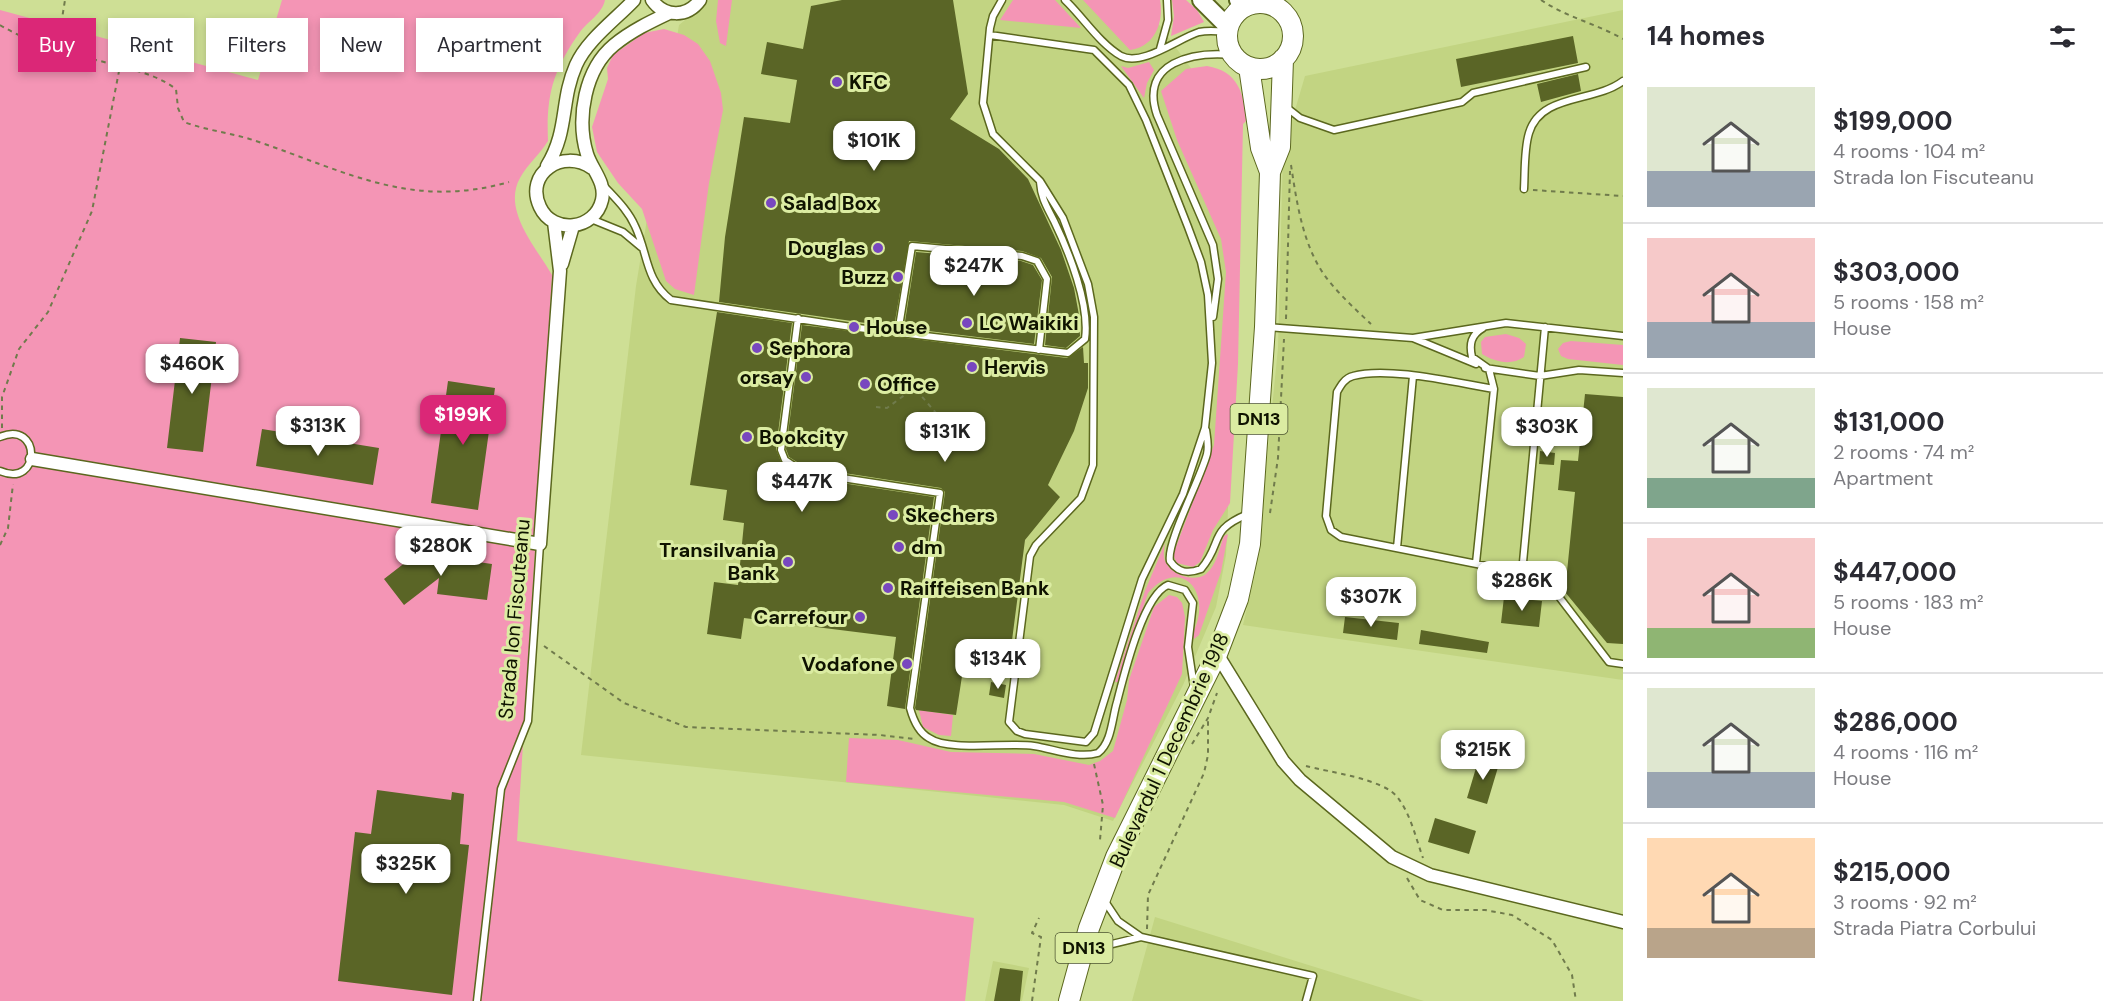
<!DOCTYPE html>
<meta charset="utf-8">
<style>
:root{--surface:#fff;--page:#f2f2f3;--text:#2b2b33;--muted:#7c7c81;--line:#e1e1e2;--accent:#db2777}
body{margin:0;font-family:"DM Sans",sans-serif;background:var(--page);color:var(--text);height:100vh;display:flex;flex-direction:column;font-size:22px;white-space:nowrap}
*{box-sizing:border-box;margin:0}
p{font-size:20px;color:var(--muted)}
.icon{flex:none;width:33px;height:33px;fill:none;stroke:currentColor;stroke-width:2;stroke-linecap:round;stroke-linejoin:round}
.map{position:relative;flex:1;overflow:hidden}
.panel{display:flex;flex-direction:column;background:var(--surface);width:480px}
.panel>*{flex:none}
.hud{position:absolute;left:18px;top:18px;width:570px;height:54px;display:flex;gap:12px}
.price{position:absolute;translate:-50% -51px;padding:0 14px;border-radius:12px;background:#fff;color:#222;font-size:20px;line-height:39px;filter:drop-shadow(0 2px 3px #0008)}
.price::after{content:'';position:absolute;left:50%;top:36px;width:18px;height:14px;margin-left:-9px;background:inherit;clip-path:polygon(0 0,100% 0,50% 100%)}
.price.active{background:var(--accent);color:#fff}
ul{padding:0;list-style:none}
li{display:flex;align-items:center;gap:18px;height:150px;padding:0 24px}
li+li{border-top:2px solid var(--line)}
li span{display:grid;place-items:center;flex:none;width:168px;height:120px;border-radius:0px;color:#555}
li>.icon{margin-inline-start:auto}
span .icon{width:72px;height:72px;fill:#fffc;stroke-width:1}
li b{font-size:26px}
h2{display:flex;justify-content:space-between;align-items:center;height:72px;padding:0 24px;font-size:26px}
.pill{padding:0 21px;border-radius:0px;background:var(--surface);box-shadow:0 3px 9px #0003;font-size:21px;line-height:54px}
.pill.active{background:var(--accent);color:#fff}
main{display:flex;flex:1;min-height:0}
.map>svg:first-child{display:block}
</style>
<main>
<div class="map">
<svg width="1623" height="1001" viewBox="0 0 1623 1001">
<rect width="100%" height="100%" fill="#cedf95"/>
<path fill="#c2d482" d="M709,0h432l63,86 36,150 -14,319 -10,52 -33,78 -70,136 -49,-16 -483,-50 55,-469 43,-261z
M1623,10v670l-380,-55 13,-56 22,-221 5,-197 22,-75z
M1155,917l269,84h-292z
M993,961l36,7 -7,33h-37z"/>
<path fill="#f495b5" d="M282,0h323c-3,14 -17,21 -25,32 -27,38 -34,63 -32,109 -8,13 -21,24 -28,37 -18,32 16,69 32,97l-35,566 457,77 -9,83h-965v-991l258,70z
M718,0h14l-6,46 -6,-3 -4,-22z
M1013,0h42l26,28 -81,-8z
M1083,0h77c4,22 -5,47 -30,50z
M1172,0h14l11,10 7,12 -33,14 3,-20z
M664,29l20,6 14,9 12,17 11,32 2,17 -14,73 -15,112 -19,-6 -9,-8 -24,-72 -24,-26 -21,-31 -5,-25 16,-48 -1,-11 6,-13 31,-22z
M1149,62l5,8 -7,13 -3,15 -23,-32 7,2z
M1207,66c31,5 37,27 39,55l-3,3 -5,240 -8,139 -17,27 -13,32 -7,5 -16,-4 -4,-8 41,-110 12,-173 -5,-33 -44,-99 -16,-49 25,-22z
M1506,334l13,4 7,6 -2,13c-13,9 -29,5 -42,-3l-1,-12 4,-5z
M1571,341l52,4v20l-55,-6 -7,-3 -3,-7 5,-6z
M1228,534l-7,38 -22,63 -5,4 -2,-4c23,-45 -13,-79 -44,-42l-30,89h-3l30,-91 20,-48c-1,6 -2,13 0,18 6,14 29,22 41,13 11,-9 13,-25 18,-38z
M1169,595l8,2 5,6 3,14 -3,57 -67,144 -51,-16 -218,-20 3,-44 49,2 53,12 83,2 55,11 11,-4 13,-10 14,-51 2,-20 25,-73z
M919,710l34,5 -2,21 -12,-1 -16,-8z"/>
<path fill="#5a6526" d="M842,0h111l15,94 -18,25 49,30 29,30 33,71 13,38 5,27 1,21 -14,12 -21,-3 7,-68 -11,-19 -19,-7 -113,-10 -15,86 -175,-25 6,-65 19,-120 46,6 7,-43 -36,-6 6,-32 36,7 8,-43z
M1573,36l5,27 -117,24 -5,-28z
M1578,74l3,17 -40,11 -4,-18z
M916,252l105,9 12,4 9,15 -8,64 -130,-16z
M717,312l75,11 -16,126 6,15 20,13 132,20 -29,212 -18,-3 9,-69 -152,-19 -3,21 -34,-5 7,-52 24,3 6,-62 -21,-3 4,-30 -37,-5z
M802,325l265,33 16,-11 1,16h4v25l-14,43 -26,54 12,12 -35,43 -14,108 -44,-4 -11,71 -40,-5 -1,-2 30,-216 -4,-4 -136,-21 -16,-10 -3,-8z
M180,338l36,4 -13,110 -36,-4z
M448,381l47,7 -17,122 -47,-7z
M1585,394l38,3v247l-16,-1 -42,-51 10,-100 -17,-2 3,-30 17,1z
M262,429l117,19 -6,37 -117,-19z
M1540,451l15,2 -1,12 -15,-1z
M424,548l5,7 63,9 -5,36 -50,-6 2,-16 -35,27 -20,-26z
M1504,597l38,4 -3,26 -38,-4z
M1345,617l54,6 -2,17 -54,-7z
M1421,630l68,12 -2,11 -68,-9z
M991,682l15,3 -2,13 -15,-3z
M1479,758l20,6 -12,40 -20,-6z
M377,790l74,10 1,-8 12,2 -4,50 9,1 -17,150 -114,-14 17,-149 16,2z
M1435,818l41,13 -7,23 -41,-12z
M1000,968l23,3 -3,30h-26z"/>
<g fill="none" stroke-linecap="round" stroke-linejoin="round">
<g stroke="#5b671e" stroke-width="9">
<path id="lane" d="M1065,0c18,17 34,43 56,56 21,11 58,-18 78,-24 10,-2 18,-1 28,0
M990,35l104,15 35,35 17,35 42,107 13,35 7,33 4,68 -7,65 -22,66 -41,85 -48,154 -8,9 -61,-8 -8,-3 -8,-9 21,-166 6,-11 45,-47 12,-33 1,-148 -6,-33 -25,-66 -23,-37 -47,-47 -10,-31 7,-75 3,-12 9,-16
M1160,49l8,-29 -1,-20
M1286,107l14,11 34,12 128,-28 11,-9 113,-26
M604,186c11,12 24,24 31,40 13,27 10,54 36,74l187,28 210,25 17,-14c5,-34 -16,-87 -31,-118 -7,-14 -13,-23 -14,-39
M1524,189c1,-18 0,-40 5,-56 12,-40 65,-30 94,-52
M591,219l32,13 18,15
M1213,317l5,-38 -5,-34 -56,-130c-18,-53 36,-64 77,-60
M798,318l-17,132 4,10 18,12 137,21 -30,215c3,11 8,24 19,30 20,14 79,4 105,8 20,3 44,13 64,7 14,-11 14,-35 19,-51 7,-27 26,-107 51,-117l17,5 8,13 -5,44 6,40
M1268,327l145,11 93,-15 117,13
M898,333l14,-87 110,10 15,5 10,18 -8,71
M1413,338l63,26
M1485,368l55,8 39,-6 44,3
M1494,389c-37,-6 -106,-23 -141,-13 -8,2 -12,9 -16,16l-11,124 5,14 10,7 181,36 25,8 62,81 14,2
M1206,430c1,7 3,16 1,24 -6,24 -41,89 -37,107 8,12 18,13 31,8 23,-27 6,-38 47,-55
M0,437c41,-18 42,52 0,34
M1397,548l16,-172
M1476,563l18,-174 -5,-20 -17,-12c-3,-13 -1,-22 11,-29
M1522,573l23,-246
M1104,900l14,21 23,16
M1087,950l54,-13 172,39 -7,25
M477,1001l24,-212 27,-68 12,-177"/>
</g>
<g stroke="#5b671e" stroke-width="15">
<path id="street" d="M652,0c12,17 35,18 48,0
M547,166c22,-36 13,-65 29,-101 11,-25 39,-45 58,-65
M592,168c-29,-20 -68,5 -52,39 13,28 55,23 62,-7 4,-18 -10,-30 -15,-46 -11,-36 -2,-85 27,-109 17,-14 36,-23 55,-32
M562,264l11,-38
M32,459l508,85 20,-273 -6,-49
M1217,654l66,107 17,19 92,77 38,18 193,47"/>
</g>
<g stroke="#5b671e" stroke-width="20">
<path id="secondary" d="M1201,0l27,27
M1238,0l10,6"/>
</g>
<g stroke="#5b671e" stroke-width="22">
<path id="primary" d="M1227 36a33 33 0 1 1 66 0a33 33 0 1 1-66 0Z
M1249,67l12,81 9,24
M1069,1001l20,-73 27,-71 101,-203 21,-55 12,-55 15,-217 5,-155 10,-25 3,-88"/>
</g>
<path stroke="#707b4c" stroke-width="2" stroke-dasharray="4.5 4.5" stroke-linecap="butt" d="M1541,0c25,17 56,24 82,39
M0,25c32,19 67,28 104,37 25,7 50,11 72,27l2,19 6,14c24,9 49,11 72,19 89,30 155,69 253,41
M57,50l8,-50
M1291,165c6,39 12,83 37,115 13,16 28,30 43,44
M1533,190l90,6
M1286,319l4,-148
M876,407l11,1 23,-17 8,1 18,21 13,3
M2,428v-31l17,-48 29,-37 44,-101 28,-145
M1270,513l8,-55 6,-119
M0,545l8,-17 5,-44
M544,646l80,57 62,24 194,8 34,4
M1192,744l16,-26 9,-25
M1094,764l9,41 -3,35
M1306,766c22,6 79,13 92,32 13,17 18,41 25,60
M1407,878l13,22 23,10h42l27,5 40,25 20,35 4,26
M1147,929l1,-34 56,-122 4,-18v-37
M1032,1001l9,-64 -9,-4 7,-15"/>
<use href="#lane" stroke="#fff" stroke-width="6"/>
<use href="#street" stroke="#fff" stroke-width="12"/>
<use href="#secondary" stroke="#fff" stroke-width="16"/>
<use href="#primary" stroke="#fff" stroke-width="20"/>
</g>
<g fill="#7847bf" stroke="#dbeca2" stroke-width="2">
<circle cx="837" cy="82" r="6"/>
<circle cx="771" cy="203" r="6"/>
<circle cx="878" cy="248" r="6"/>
<circle cx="898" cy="277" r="6"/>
<circle cx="967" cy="323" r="6"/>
<circle cx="854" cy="327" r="6"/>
<circle cx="757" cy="348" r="6"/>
<circle cx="972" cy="367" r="6"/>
<circle cx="806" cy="377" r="6"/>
<circle cx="865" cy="384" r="6"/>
<circle cx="747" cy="437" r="6"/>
<circle cx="893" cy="515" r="6"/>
<circle cx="899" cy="547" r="6"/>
<circle cx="788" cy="562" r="6"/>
<circle cx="888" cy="588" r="6"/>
<circle cx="860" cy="617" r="6"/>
<circle cx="907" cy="664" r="6"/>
</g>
<g text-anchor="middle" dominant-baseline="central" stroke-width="6" stroke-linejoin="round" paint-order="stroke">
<g fill="#dbeca2" stroke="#4c5431" stroke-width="1.5">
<rect x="1230.5" y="404" width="57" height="30" rx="4.5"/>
<rect x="1055.5" y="933" width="57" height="30" rx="4.5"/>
</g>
<g font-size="18" font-weight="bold" fill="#0f1300">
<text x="1259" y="419">DN13</text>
<text x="1084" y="948">DN13</text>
</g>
<g font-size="20" font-weight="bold" fill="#0f1300" stroke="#dbeca2" text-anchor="start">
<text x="849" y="82">KFC</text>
<text x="783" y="203">Salad Box</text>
<text x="866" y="248" text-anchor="end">Douglas</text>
<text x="886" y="277" text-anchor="end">Buzz</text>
<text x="979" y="323">LC Waikiki</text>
<text x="866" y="327">House</text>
<text x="769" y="348">Sephora</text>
<text x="984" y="367">Hervis</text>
<text x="794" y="377" text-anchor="end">orsay</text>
<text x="877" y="384">Office</text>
<text x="759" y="437">Bookcity</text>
<text x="905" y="515">Skechers</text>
<text x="911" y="547">dm</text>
<text x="776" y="550" text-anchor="end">Transilvania<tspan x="776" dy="23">Bank</tspan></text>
<text x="900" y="588">Raiffeisen Bank</text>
<text x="848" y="617" text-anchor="end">Carrefour</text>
<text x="895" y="664" text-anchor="end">Vodafone</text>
</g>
<g font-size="20" fill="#0f1300" stroke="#dbeca2">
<text transform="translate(514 619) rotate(-85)">Strada Ion Fiscuteanu</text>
<text transform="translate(1169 750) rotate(-65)">Bulevardul 1 Decembrie 1918</text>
</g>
</g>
</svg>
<b class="price" style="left:874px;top:172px">$101K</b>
<b class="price" style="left:974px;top:297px">$247K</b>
<b class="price" style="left:192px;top:395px">$460K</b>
<b class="price active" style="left:463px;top:446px">$199K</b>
<b class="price" style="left:318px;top:457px">$313K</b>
<b class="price" style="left:1547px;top:458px">$303K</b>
<b class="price" style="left:945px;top:463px">$131K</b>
<b class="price" style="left:802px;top:513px">$447K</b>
<b class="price" style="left:441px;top:577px">$280K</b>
<b class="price" style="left:1522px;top:612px">$286K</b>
<b class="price" style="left:1371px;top:628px">$307K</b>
<b class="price" style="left:998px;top:690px">$134K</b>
<b class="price" style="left:1483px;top:781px">$215K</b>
<b class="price" style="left:406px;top:895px">$325K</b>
<div class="hud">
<a class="pill active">Buy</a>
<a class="pill">Rent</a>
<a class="pill">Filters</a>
<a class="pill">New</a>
<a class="pill">Apartment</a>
</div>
</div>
<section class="panel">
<h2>14 homes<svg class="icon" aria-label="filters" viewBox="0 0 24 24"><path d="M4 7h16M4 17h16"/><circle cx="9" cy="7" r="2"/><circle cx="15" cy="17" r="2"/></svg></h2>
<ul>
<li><span style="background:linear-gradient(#dfe7d0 70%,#9aa5b1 0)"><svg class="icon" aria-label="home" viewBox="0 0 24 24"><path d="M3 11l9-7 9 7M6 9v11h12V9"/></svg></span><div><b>$199,000</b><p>4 rooms · 104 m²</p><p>Strada Ion Fiscuteanu</p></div></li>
<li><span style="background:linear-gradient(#f6c9c9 70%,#9aa5b1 0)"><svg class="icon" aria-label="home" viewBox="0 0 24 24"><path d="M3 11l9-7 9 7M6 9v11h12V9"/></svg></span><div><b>$303,000</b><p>5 rooms · 158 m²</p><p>House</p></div></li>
<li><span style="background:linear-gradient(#dfe7d0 75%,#7fa58c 0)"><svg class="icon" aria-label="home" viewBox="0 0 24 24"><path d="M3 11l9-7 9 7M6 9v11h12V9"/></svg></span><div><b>$131,000</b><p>2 rooms · 74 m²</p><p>Apartment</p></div></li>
<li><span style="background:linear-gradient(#f6c9c9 75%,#8fb573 0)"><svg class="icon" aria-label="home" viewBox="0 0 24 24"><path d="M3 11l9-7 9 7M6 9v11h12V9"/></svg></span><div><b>$447,000</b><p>5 rooms · 183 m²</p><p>House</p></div></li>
<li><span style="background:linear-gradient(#dfe7d0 70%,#9aa5b1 0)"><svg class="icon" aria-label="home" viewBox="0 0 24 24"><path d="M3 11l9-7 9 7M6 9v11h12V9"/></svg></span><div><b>$286,000</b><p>4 rooms · 116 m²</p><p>House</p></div></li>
<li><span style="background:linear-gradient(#ffd9b3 75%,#b9a48a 0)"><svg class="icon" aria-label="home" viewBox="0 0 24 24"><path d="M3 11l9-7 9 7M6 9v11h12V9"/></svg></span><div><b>$215,000</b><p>3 rooms · 92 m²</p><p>Strada Piatra Corbului</p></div></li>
</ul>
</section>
</main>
